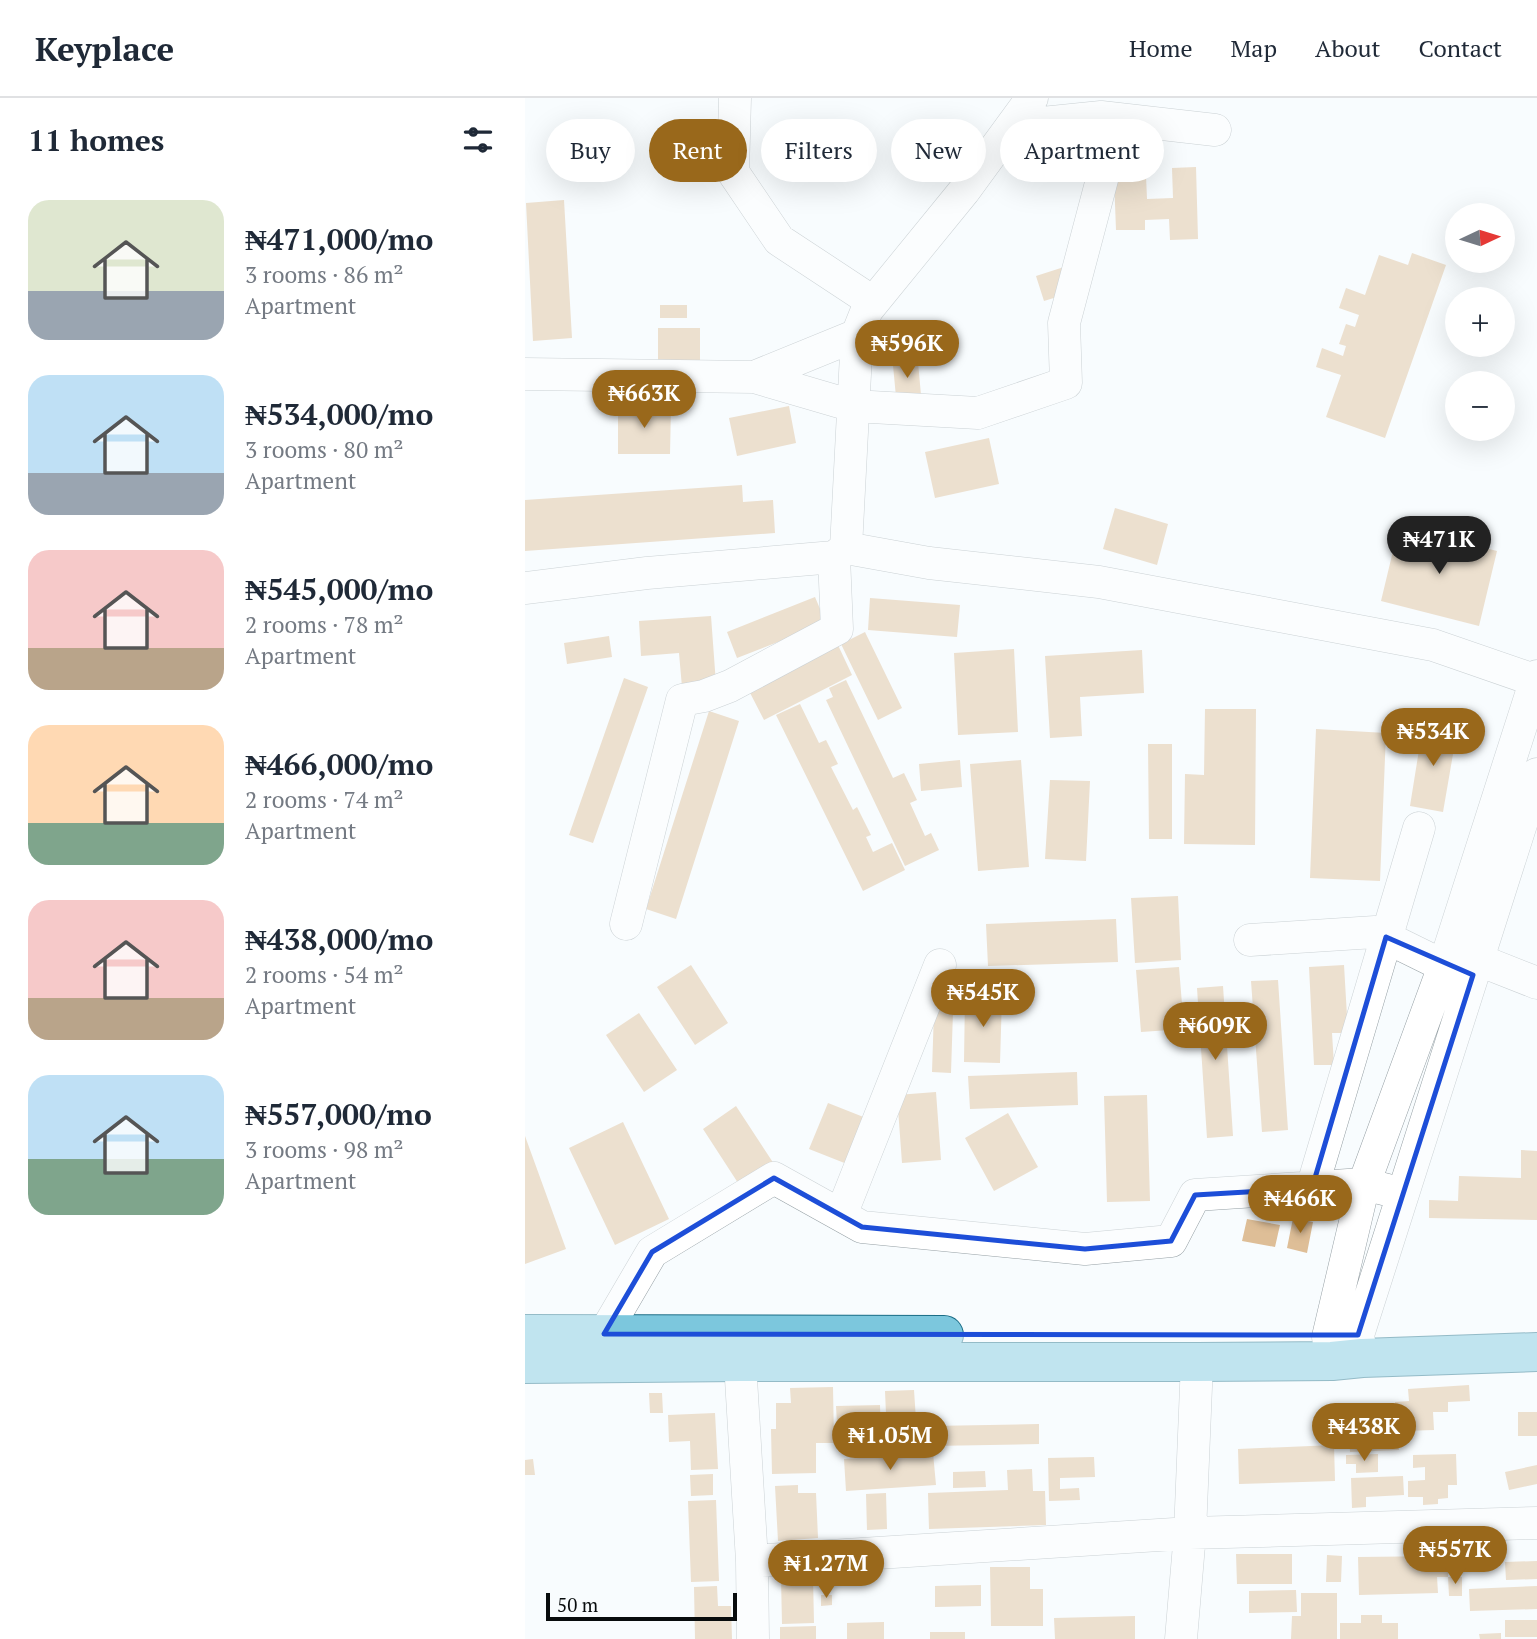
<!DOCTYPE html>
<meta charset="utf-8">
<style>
:root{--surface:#fff;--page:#f6f6f7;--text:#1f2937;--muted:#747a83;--line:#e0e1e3;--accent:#99681b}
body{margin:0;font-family:"PT Serif",serif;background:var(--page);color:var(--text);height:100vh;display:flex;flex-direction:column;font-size:26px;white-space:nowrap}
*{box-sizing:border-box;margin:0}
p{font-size:23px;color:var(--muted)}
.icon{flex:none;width:38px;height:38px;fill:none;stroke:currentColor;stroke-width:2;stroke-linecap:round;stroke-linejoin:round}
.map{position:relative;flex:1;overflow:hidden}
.details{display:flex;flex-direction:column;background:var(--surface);width:525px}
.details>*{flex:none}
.hud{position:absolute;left:21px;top:21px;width:665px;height:63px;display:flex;gap:14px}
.needle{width:46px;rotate:86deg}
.fabs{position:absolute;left:920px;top:105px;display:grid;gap:14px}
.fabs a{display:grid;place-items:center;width:70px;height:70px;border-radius:50%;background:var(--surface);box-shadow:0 7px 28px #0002;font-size:35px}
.scale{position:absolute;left:21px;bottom:18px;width:191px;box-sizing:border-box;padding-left:7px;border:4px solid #080c0d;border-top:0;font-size:19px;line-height:24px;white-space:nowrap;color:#080c0d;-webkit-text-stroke:5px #f8fcfe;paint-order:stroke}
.price{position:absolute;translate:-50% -60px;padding:0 16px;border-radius:24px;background:var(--accent);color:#fff;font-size:23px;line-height:46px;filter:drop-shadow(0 2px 4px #0008)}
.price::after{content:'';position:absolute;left:50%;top:42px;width:21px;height:16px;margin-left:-10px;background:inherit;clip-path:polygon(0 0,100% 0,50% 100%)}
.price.selected{background:#222;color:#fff}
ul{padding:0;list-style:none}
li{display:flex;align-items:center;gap:21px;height:175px;padding:0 28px}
li span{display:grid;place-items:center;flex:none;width:196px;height:140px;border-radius:21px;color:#555}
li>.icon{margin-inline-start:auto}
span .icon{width:84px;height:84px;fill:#fffc;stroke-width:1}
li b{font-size:30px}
h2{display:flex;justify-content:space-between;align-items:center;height:84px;padding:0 28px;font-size:30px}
.pill{padding:0 24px;border-radius:32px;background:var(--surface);box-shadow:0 7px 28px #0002;font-size:24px;line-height:63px}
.pill.selected{background:var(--accent);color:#fff}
header{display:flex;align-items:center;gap:42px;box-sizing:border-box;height:98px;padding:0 35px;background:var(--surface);border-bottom:2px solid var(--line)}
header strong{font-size:33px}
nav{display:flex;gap:38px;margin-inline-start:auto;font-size:24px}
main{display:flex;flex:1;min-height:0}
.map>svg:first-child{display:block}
</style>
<header>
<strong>Keyplace</strong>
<nav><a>Home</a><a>Map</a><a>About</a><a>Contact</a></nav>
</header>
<main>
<section class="details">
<h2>11 homes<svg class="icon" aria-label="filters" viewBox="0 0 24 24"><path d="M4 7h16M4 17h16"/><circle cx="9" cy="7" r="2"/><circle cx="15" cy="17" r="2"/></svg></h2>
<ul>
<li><span style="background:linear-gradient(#dfe7d0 65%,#9aa5b1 0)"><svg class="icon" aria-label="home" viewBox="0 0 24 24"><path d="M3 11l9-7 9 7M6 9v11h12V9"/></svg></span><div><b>₦471,000/mo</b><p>3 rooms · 86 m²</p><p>Apartment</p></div></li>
<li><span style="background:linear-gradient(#bfe0f5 70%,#9aa5b1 0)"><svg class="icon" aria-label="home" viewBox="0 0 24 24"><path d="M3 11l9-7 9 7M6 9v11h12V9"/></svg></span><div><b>₦534,000/mo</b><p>3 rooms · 80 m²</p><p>Apartment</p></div></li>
<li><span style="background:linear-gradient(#f6c9c9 70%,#b9a48a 0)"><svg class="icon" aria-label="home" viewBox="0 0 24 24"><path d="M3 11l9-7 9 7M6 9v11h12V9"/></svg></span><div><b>₦545,000/mo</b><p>2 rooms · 78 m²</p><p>Apartment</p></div></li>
<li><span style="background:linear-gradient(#ffd9b3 70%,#7fa58c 0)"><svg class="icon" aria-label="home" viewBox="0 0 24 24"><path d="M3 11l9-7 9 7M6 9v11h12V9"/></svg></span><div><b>₦466,000/mo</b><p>2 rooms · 74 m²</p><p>Apartment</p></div></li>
<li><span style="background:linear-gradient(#f6c9c9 70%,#b9a48a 0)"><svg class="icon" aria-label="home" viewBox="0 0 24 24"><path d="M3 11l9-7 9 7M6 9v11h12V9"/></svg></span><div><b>₦438,000/mo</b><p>2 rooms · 54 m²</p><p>Apartment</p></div></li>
<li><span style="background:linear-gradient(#bfe0f5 60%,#7fa58c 0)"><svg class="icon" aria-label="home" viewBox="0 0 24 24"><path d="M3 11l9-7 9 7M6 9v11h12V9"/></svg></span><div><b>₦557,000/mo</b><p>3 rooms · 98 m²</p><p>Apartment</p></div></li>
</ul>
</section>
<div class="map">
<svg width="1012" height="1541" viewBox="0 0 1012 1541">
<rect width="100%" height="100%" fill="#f8fcfe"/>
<path fill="#debe97" d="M671,69l2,72 -28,1 -1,-21 -24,1v10h-29l-2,-53 32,-1 1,23 26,-1 -1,-30z
M39,102l8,138 -39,3 -7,-138z
M887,155l34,12 -61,173 -59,-21 15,-42 -25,-8 6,-19 21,8 3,-10 -7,-2 7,-20 9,3 4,-12 -20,-7 7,-20 19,7 14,-40 29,10z
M539,169l9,25 -29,9 -8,-25z
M135,207h27v13h-27z
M133,230h42v39l-42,-1z
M393,264l3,33 -25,2 -3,-32z
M93,307l53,1 -1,48h-52z
M264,308l7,37 -59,13 -8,-38z
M464,340l10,46 -64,14 -10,-46z
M217,387l1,17 30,-2 2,33 -250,18v-51z
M590,410l53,16 -11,41 -54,-16z
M874,428l98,25 -18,75 -98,-25z
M290,499l11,26 -89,35 -10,-26z
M345,500l90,7 -3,32 -89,-7z
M186,518l5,68 -34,3 -3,-34 -38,3 -2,-35z
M340,534l37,76 -24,12 -37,-76z
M84,538l3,21 -45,7 -3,-21z
M312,545l15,32 -88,45 -17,-33z
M489,551l4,83 -60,3 -4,-82z
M617,552l2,43 -64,4 2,39 -32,2 -5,-82z
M99,580l24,9 -55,156 -24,-8z
M321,582l47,98 11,-5 13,27 -7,3 15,33 6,-3 8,17 -34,16 -79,-166 7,-3 -4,-9z
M275,606l19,39 7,-3 12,24 -7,3 22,43 4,-3 14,28 -5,2 7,15 19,-9 13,27 -42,21 -87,-176z
M680,611h51l-1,136 -71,-1 1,-70 19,1z
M184,613l30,10 -63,198 -30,-10z
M898,627l34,6 -14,81 -33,-6z
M791,631l70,4 -6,148 -70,-3z
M623,646h24v95h-23z
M435,662l2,27 -41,4 -2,-27z
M496,662l8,107 -51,4 -8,-107z
M525,682l40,1 -4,80 -41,-2z
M653,798l3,64 -46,3 -4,-65z
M591,821l2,43 -130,4 -2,-42z
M166,867l37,58 -33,22 -38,-58z
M819,867l4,68h-16l2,32h-20l-5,-98z
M654,869l5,62 -43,3 -5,-62z
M410,882h19l-3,93 -19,-1z
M753,882l10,150 -26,2 -11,-151z
M698,888l10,150 -26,2 -10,-150z
M440,898h37l-2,67 -36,-1z
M114,915l38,57 -33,22 -38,-57z
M552,974l1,33 -108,4 -2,-33z
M411,994l5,68 -39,3 -5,-68z
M622,997l3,106 -43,1 -3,-106z
M303,1005l38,15 -19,46 -38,-15z
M211,1008l38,58 -34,22 -37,-57z
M483,1015l30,54 -44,24 -29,-53z
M98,1024l46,97 -54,26 -46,-97z
M0,1038l41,113 -41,15z
M996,1052l16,1v69l-108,-2v-18l29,1 1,-25 62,2z
M768,1120l20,4 -6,31 -20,-5z
M722,1121l33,6 -5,22 -33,-6z
M944,1287l1,16 -22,1v10h-15l1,18 -32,1 -1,-12h-5l-1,-17 14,-1 -1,-12z
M308,1289l1,56h-18v30l-44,1 -1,-45h5v-26h15l-1,-15z
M389,1292l3,45 -30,2 -2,-46z
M124,1295h13l1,20h-13z
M355,1307l1,35 -43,2 -2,-36z
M993,1314h19v24h-19z
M190,1315l3,56 -27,1 -1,-29 -21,1 -1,-27z
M514,1326v20l-107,2 -1,-20z
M873,1334l1,18 -49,2 -1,-18z
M809,1347l1,36 -96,3 -1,-35z
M408,1355l3,32 -90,6 -2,-32z
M853,1356v18l-22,1v-9h-10v-9z
M931,1356l1,31h-9v13l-10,1v5l-15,1v-8h-15v-16l17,-1v-13l-12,1v-13z
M569,1359l1,20 -35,1v11l19,-1 1,12 -31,1 -1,-43z
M8,1361l2,16h-10v-15z
M1012,1367v19l-28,6 -4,-18z
M507,1371l1,22h12l1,34 -117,4 -1,-36 80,-3 -1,-20z
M460,1373l1,16 -33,1v-16z
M188,1376v21l-22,1 -1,-21z
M878,1378l1,19 -38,2v10l-14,1 -1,-30z
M273,1387v8h18l2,45 -40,3 -3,-55z
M361,1395l1,36 -20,1 -1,-36z
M191,1402l3,81 -28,1 -3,-81z
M711,1456h56v30h-55z
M802,1457l15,1 -1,26h-15z
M923,1458v21h-11l1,16 -79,2 -1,-38z
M1012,1463v18l-31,1 -1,-18z
M465,1469h40v22h13v37h-52z
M288,1479l1,46 -32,1 -1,-46z
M923,1479h14v19h-13z
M456,1487v21l-46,1v-21z
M192,1488l1,20h13l1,33h-37l-1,-52z
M1012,1488v23l-67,2 -1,-22z
M771,1492l1,22 -48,1v-22z
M776,1495h36v46h-46l1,-23h9z
M296,1497h11v10l-11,1z
M836,1517h21v8h16v16h-58v-16h21z
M610,1518v23h-80l-1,-21z
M980,1522h32v17h-32z
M359,1524v17h-37v-16z
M291,1528v13h-36v-12z
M405,1534h35v7h-35z
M976,1535v6h-21l-1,-5z"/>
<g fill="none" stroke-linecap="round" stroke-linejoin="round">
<g stroke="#96a0a5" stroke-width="33">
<path id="minor" d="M210,0l-2,74 46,68 94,62
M487,28l89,-9 114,13
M0,276l229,3 103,-42
M229,279l99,29 125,7 88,-30 -2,-60 54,-204
M321,450l11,-213 10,-25 97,-119 68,-93
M0,490l122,-15 187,-16 12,-9 83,15 170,19 334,63 104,36
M101,826l56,-224 22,-4 26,-10 107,-57 -3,-72
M725,842l125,-8 69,34 21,7
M936,855l76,30
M787,1090l107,-360
M316,1117l99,-250
M79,1236l48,-82 122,-74 88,49 223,22 86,-8 24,-46 169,-11 39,10
M837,1260l-4,-23 179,-561
M807,1263l-4,-24 36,-153 80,-218 93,-290
M215,1264l12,199 1,78
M227,1463l438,-28 347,-10
M656,1541l9,-106 7,-171"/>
</g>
<g stroke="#1b6d86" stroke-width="40">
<path id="major" d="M0,1236l419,1
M0,1266l215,-2h457l135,-1 30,-3 175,-6"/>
</g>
<use href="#minor" stroke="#fff" stroke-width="32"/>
<use href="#major" stroke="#7cc7dd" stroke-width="38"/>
</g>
<path d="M0 0H1012V1541H0ZM861,839l87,38 -115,360 -754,-1 48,-82 122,-74 88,49 223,22 86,-8 24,-46 117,-7z" fill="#f8fcfe" fill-opacity=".55" fill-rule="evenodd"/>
<path fill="none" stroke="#1d4ed8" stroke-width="5" stroke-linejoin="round" d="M861,839l87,38 -115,360 -754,-1 48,-82 122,-74 88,49 223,22 86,-8 24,-46 117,-7z"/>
</svg>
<div class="fabs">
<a><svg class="needle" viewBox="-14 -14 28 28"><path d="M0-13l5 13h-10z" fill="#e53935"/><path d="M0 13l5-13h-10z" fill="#747a83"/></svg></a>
<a>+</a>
<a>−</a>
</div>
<div class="scale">50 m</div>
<b class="price" style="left:382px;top:282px">₦596K</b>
<b class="price" style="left:119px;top:332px">₦663K</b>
<b class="price selected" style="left:914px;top:478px">₦471K</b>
<b class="price" style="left:908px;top:670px">₦534K</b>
<b class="price" style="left:458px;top:931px">₦545K</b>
<b class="price" style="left:690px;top:964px">₦609K</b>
<b class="price" style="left:775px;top:1137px">₦466K</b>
<b class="price" style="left:839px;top:1365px">₦438K</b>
<b class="price" style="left:365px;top:1374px">₦1.05M</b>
<b class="price" style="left:930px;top:1488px">₦557K</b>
<b class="price" style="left:301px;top:1502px">₦1.27M</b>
<div class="hud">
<a class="pill">Buy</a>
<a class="pill selected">Rent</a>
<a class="pill">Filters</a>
<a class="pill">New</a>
<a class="pill">Apartment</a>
</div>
</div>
</main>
